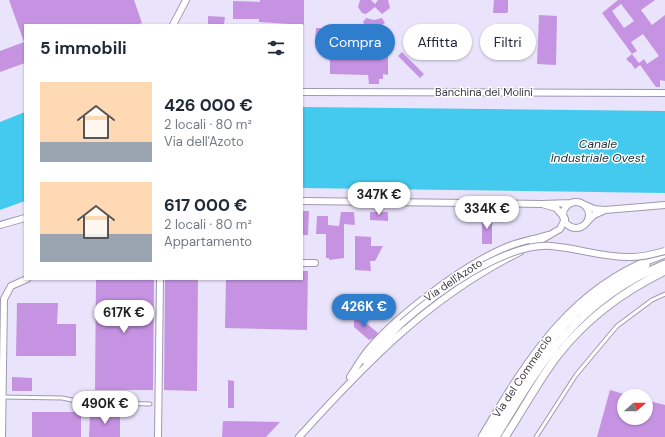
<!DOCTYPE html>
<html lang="it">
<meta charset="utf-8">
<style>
:root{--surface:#fff;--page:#f6f6f7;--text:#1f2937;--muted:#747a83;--accent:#2f7dcd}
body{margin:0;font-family:"DM Sans",sans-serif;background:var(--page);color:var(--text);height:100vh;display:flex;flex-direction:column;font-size:15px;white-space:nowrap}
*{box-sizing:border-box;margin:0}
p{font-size:13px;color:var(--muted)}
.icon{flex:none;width:22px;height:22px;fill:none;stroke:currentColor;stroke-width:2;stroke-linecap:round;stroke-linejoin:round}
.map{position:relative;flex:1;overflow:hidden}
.panel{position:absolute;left:24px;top:24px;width:279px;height:256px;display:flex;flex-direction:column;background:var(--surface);border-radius:0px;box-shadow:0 1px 3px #0004}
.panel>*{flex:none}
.top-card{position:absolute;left:315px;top:24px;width:290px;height:36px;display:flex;gap:8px}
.needle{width:26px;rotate:69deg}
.tools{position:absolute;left:617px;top:389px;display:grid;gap:8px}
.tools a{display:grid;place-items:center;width:36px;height:36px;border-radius:50%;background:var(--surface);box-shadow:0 1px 3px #0004;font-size:20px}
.price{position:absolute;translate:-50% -34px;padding:0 9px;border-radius:14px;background:#fff;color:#222;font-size:13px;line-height:26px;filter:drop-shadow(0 1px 2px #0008)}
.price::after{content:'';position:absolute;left:50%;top:24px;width:12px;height:9px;margin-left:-6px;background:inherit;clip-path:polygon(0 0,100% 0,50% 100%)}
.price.on{background:var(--accent);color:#fff}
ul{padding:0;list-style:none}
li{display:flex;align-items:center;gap:12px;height:100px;padding:0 16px}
li span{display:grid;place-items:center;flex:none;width:112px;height:80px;border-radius:0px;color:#555}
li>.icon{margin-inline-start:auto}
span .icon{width:48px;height:48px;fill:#fffc;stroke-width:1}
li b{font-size:17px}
h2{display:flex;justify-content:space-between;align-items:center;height:48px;padding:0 16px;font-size:17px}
.chip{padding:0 14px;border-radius:18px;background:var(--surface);box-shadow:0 1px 3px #0004;font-size:14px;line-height:36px}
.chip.on{background:var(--accent);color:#fff}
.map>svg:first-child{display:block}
</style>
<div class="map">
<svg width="665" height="437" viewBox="0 0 665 437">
<rect width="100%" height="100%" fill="#e9e4fb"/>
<path fill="#43caee" d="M302,107l363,4v82l-363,-5z
M25,112v89l-25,9v-88z"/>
<path fill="#c693e3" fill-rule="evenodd" d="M9,0h125l8,23 -7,2h-110v38l-25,9v-21l24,-9z
M260,0h44v25l-45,-3v-3h-26v-18l27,1z
M360,0h11l4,4 3,-4h10l2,8 -8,6 -7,-7 -9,7 -4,-1 -4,-6z
M494,0h14v11l-1,2h-14z
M618,0h37l-14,10 11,15 13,-10v66l-5,-1v7h-4l-16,-22 -5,4 -4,-6h-1l-4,-4 6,-5 -30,-41zM621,4l13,17 -10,7 -12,-17zM643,34l16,22 -12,8 -3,-5 -5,4 -7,-9 5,-3 -6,-9z
M539,15l18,1 -1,49 -19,-1z
M208,16l17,1 -1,7h-16z
M366,18l8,2 8,-2 3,5 -3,2 -8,-1 -9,2 -2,-4z
M347,26l8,1v3h12l2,25h19v20l-5,-1v5h-4v5h-10l-1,-9 -38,-1v-19h15l1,-12 -31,-1 1,-14 31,1z
M402,52l22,22 -4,4 -22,-22z
M302,211h7l-1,24h-6z
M341,212h13l1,13 -11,-1v34l-15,2v-2h-3v-24h-10l1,-18h11v9l11,1z
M370,212h18v9l-18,-1z
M482,217h10v27h-10z
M355,236l16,1v9h12l-8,15h-5l1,10 -16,-1z
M302,271h6l-1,59 -82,-2 1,-49h76z
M96,279h58l-1,111h-58z
M165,279h33l-1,112 -33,-1z
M17,303h41l-1,21h19v32h-60z
M354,313l24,20 -4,5 -5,2 -15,-13z
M12,377l20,1v13h-20z
M228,380l6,1v27h-6z
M610,390l14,4v24h22v-18l19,5v32h-68z
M32,412h49v25h-49z
M90,413h30v24h-31z
M223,421l57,1 -14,15h-44z"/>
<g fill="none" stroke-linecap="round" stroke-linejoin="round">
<g stroke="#9e99b2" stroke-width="5">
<path id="service" d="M2,397l60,1 20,4 68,2
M536,437l40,-62 41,-49 35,-26 13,-6"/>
</g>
<g stroke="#9e99b2" stroke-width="8">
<path id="minor" d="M173,25l13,-25
M302,92l363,1
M302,201l240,3
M563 215a13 13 0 1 1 26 0a13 13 0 1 1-26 0Z
M585,205l9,4 11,1 -11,5 -7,7
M605,210l60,-5
M564,217l-8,-9 -14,-4 29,-1
M0,225l25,-7
M529,247l31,-18 5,-10
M302,263h13
M365,361l37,-38
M350,377c6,-9 12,-20 19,-28 30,-35 97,-86 140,-103 13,-5 26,-7 39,-11
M2,437l2,-138 7,-13 16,-7
M158,437l2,-158
M299,437c66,-73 130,-140 221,-185"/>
</g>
<g stroke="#9e99b2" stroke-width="9">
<path id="tertiary" d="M482,437c47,-80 91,-152 183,-183
M488,437c20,-28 35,-59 56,-87 26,-36 62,-65 102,-85
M496,437c46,-77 82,-137 169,-173
M505,437c18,-27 33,-56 53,-82 28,-36 66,-64 107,-84"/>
</g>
<use href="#service" stroke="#fff" stroke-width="3"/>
<use href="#minor" stroke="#fff" stroke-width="6"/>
<use href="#tertiary" stroke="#fff" stroke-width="7"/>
<g stroke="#9e99b2" stroke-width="8" stroke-linecap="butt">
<path id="minor-bridge" d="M402,323c34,-30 102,-80 149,-77 27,2 53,12 81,11 11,0 22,-3 33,-6"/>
</g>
<use href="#minor-bridge" stroke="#fff" stroke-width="6"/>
</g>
<g text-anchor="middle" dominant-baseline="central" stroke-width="3" stroke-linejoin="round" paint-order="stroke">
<g font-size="11" fill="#3d3a45" stroke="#fff">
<text x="484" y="92">Banchina dei Molini</text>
<text transform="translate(453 280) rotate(-34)">Via dell'Azoto</text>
<text transform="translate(522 376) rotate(-56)">Via del Commercio</text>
</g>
<g font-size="12" font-style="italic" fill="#1c3239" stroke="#fff">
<text x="598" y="144">Canale<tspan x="598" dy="14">Industriale Ovest</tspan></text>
</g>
</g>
</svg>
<div class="tools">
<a><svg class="needle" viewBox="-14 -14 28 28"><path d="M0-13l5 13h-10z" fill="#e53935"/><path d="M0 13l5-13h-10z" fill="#747a83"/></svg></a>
</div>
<b class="price" style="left:379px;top:216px">347K €</b>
<b class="price" style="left:487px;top:230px">334K €</b>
<b class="price on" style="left:364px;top:328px">426K €</b>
<b class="price" style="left:124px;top:334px">617K €</b>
<b class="price" style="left:105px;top:425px">490K €</b>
<div class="top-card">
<a class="chip on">Compra</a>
<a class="chip">Affitta</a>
<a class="chip">Filtri</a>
</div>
<section class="panel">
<h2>5 immobili<svg class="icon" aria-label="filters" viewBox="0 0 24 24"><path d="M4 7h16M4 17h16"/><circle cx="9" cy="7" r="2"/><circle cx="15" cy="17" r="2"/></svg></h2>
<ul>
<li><span style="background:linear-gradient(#ffd9b3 75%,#9aa5b1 0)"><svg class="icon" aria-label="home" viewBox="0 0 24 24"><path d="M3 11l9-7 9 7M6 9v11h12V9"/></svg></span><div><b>426 000 €</b><p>2 locali · 80 m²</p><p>Via dell'Azoto</p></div></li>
<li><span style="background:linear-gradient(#ffd9b3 65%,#9aa5b1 0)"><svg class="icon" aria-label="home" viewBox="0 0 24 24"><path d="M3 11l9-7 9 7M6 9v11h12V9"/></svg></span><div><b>617 000 €</b><p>2 locali · 80 m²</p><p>Appartamento</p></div></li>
</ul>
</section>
</div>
